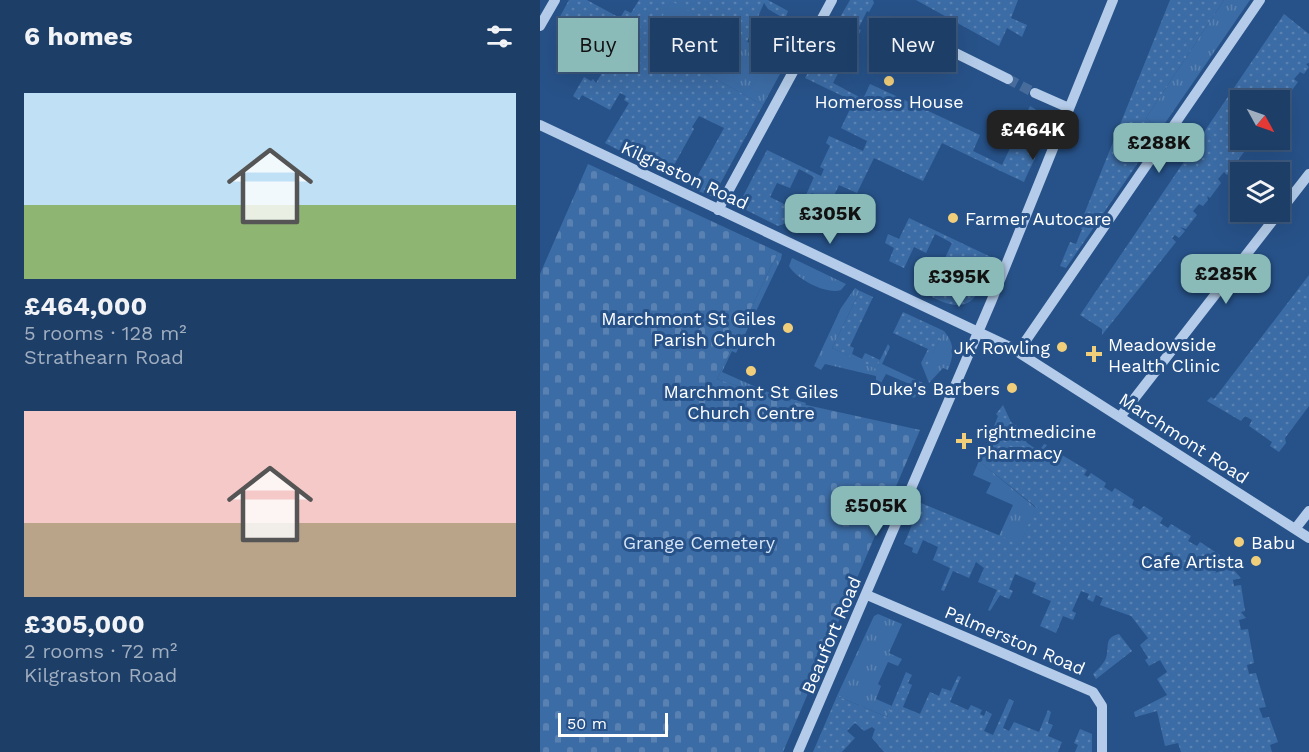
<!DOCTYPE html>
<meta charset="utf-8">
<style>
:root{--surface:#1d3e67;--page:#2a4970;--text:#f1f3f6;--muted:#a0aec0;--line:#3b577b;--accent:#8bbbb9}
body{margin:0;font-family:"Work Sans",sans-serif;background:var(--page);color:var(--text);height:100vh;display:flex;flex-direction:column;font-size:22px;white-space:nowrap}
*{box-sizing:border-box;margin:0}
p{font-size:20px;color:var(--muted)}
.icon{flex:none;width:33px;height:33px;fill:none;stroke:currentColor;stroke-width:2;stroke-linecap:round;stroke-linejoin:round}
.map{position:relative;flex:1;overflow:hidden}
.sheet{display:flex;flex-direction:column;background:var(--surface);width:540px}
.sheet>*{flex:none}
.top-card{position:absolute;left:18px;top:18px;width:570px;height:54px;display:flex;gap:12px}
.needle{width:39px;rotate:130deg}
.fabs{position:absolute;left:690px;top:90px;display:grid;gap:12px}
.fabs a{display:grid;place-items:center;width:60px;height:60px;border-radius:0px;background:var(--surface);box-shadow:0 6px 24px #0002,0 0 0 2px var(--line);font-size:30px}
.scale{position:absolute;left:18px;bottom:15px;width:110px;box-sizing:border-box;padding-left:6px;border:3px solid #fff;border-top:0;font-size:16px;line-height:21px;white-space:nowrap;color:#fff;-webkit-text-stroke:4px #275289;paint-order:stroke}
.price{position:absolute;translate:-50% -51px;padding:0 14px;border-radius:12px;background:var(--accent);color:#111;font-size:20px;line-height:39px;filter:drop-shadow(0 2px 3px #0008)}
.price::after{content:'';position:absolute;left:50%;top:36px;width:18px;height:14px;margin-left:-9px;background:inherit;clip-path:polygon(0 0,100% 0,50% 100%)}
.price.current{background:#222;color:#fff}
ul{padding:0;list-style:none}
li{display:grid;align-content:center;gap:12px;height:318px;padding:0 24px}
li span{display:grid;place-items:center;height:186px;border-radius:0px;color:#555}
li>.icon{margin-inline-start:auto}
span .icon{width:108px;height:108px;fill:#fffc;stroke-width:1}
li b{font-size:26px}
h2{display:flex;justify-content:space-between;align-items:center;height:72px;padding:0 24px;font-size:26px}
.chip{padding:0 21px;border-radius:0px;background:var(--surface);box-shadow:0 6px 24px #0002,0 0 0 2px var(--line);font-size:21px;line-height:54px}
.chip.current{background:var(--accent);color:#111}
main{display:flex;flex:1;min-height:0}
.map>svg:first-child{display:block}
</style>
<main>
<section class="sheet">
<h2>6 homes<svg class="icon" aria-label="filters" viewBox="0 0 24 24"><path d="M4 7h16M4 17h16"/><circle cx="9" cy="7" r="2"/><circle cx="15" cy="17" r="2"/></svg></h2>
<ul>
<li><span style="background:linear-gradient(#bfe0f5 60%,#8fb573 0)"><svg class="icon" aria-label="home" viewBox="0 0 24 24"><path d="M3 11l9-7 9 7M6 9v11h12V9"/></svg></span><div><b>£464,000</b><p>5 rooms · 128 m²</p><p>Strathearn Road</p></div></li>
<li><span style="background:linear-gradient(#f6c9c9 60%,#b9a48a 0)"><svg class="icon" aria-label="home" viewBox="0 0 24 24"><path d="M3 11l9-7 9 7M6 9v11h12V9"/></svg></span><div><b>£305,000</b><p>2 rooms · 72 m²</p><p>Kilgraston Road</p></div></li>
</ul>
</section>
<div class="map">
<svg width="769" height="752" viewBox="0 0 769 752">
<defs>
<pattern id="grass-tufts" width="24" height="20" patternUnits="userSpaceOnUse" patternTransform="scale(1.5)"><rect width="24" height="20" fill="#3c6ca5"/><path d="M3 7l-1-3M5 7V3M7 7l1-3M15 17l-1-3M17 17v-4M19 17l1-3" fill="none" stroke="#5982b2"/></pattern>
<pattern id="cemetery-stones" width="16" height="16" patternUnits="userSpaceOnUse" patternTransform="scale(1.5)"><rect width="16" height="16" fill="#3c6ca5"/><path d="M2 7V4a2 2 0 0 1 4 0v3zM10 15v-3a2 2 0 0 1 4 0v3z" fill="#5982b2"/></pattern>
<pattern id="garden-dots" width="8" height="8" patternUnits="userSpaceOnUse" patternTransform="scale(1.5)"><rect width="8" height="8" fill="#3c6ca5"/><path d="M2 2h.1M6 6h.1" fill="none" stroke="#5982b2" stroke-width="1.8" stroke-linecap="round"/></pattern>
</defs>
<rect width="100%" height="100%" fill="#275289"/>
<path fill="url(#grass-tufts)" d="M131,0l115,63 -23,42 -115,-63z
M684,0h26l-89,129 -15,-11z
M238,252l4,2 -1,5 -45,94 -4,-2 -10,21 48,21 36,10 -1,2 -35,-8 -53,-18z
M252,258l54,26 -5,6c-14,5 -45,-11 -52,-24z
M315,288l5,3 -28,57 44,20 12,-24 2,3 -8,17 45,21 -13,13 -6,-3 4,-10 -26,-11 -5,9 -5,-2v-5l-51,-12 -4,6 -7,-4 27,-58z
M404,331c11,13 10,24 4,39l-5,-2 -14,15 -8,-20 6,2z
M439,461l57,47 -16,37 -21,-9 14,-31 -27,-12 5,-10 -18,-8z
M338,614l24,10 -13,29 13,6 -4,7 -10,-4 -10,22 3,2 -5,13 16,7 -5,11 -50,-21 37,-80z"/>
<path fill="url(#cemetery-stones)" d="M48,164l190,88 -61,127 53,18 150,33 -137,322h-243v-478z"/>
<path fill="url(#garden-dots)" d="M29,0h18l33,18 5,-8 6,3 8,-13h129l20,11 -3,8 -17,-10 -4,-6 -17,39 -76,-41 -23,41 115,63 -50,92 -22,-9 33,-60 -25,-12 -7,11 2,2 -26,47 -63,-33 24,-40 -5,-3 2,-4 -6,-3 -10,17 -28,-15 -3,5 -6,-4 11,-19 7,4 2,-2 3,4 6,-10 -4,-3 2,-3 -8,-4 8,-17 -43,-24z
M310,0h23l1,3 -5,9 -2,-1 -9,18 3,1 -28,53 30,16 7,-15 110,51 -7,16 29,14 28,-59c29,14 3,54 -6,76l-82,-39 -19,38 -49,-23 -17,35 -18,-8 -8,17 -19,-9 -2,3 -4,-1 8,-18 -15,-8 -9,19 -13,-5 -7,14 26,13 -6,12 -12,4 -40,-20 29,-56 54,26 3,-7 -4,-2 10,-21 -4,-3 3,-7 34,15 4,-10 -26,-13 10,-21 5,3 3,-6 -54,-26z
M376,0h102l-7,18 16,7 -5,12 -15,-9 -8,18z
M630,0h54l-78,118 15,11 -95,139 -6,-2 10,-24 6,2 6,-15 -3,-2z
M744,14l25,20v29l-3,1 3,3 -5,7 -4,-2 -6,7 4,3 -18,24v-6h-40v40h8l-4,5 3,3 -20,27 -3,-3 -6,7 3,4 -11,15 -3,-2 1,4 -5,6 -4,-2 -6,7 4,4 -11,14 -6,-2 5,4 -6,7 -4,-3 -3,3 4,4 -74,93v-6l-22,-14z
M369,218l84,40c-15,35 -18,61 -61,39l7,-14 17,8 11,-22 -22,-11 7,-15 -17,-9 -9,19 -12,-6 -10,21 -15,-7 5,-13 -9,-5 3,-9 11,5z
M769,275v131l-24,32 1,5 -7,9 -9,-6 2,-4 -23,-16 3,-6 -7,-4 -4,5 -34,-20 4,-4 3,2z
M320,291l13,6 -23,49 4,2 -2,6 10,5 3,-6 15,7 -4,9 -44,-21z
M363,312l41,19 -17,35 -6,-3 7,-14 -35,-16z
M463,405l8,17 15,10 -3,4 4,7 12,8 5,-7 3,1 -5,7 12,8 1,-3 5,3 2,-5 25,15 -3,5 4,2 3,-4 15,10 -2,4 8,5 3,-4 19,12 -2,5 8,5 4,-4 19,12 -3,5 8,5 3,-4 20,12 -3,5 9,5 3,-4 20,13 -2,4 4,3 -7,11 16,-6 10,11 -8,2 1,6 7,-1 4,26 -4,1 5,6 -7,2 2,10 7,-1 6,34 -7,2 2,9 7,-1 10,34 -7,1 4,10 6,-1 9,25 -8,3 2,7h-91l-3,-9 -13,3 -8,-35 -22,6 -1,-5 33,-17 -10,-16 10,-7 -7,-12 -11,6 -4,-6 3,-2 -8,-13 8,-7 -17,-22 -31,-11 3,-7 -7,-3 -3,7 -6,-3 2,-5 -8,-3 -9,20 4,2 -3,7 -10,-4 -7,17 -16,-7 11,-25 -19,-8 4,-10 -21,-9 -6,15 4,2 -4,8 -9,-4 -10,16 -2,-1 9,-20 -19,-8 6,-14 -8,-6 -7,16 -16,-7 -9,20 -3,-1 9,-22 -17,-8 5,-13 -15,-7 -6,14 -5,-2 1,-4 -9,-4 17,-41 99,41 16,-37 -56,-45 18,-46 -2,-2z
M579,634l13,17 -36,28 -3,-5c5,-5 10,-9 13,-16 4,-11 -3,-20 13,-24z
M366,672l6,3 -4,8 4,2 -9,22 17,7 10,-22 9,4 3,-8 9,3 7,-15 3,1 -11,25 18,8 3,-5 11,5 -2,4 4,2 2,-5 6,3 -8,17 9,4 16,-36 5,2 -11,27 6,3 5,-9 25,10 9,-22 3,2 -3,11 5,2 -5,11 14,6 -4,10h-174l-12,-14 3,-9 -3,-2 -8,4 -9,-8 -8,8 8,7 -13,14h-29l24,-56 50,21z
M540,729l12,5v18h-17l3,-7 -4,-2z"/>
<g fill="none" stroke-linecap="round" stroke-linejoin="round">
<path stroke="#476c9b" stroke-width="10" stroke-dasharray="10 5" stroke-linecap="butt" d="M468,79l27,14"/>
<path stroke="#b4cce9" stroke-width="10" d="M0,26l15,-26
M377,34l91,45
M495,93l34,15
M0,125l470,222 299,191
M178,210l114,-210
M478,352l242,-352
M580,417l189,-243
M755,529l14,-18
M327,595l226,97 9,14v46
M258,752l193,-450 122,-302"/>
</g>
<g fill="#f1ce7a" stroke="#275289" stroke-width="2">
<circle cx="349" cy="81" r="6"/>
<circle cx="413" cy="218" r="6"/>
<circle cx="248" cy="328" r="6"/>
<circle cx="522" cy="347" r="6"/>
<path d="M551 345h6v6h6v6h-6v6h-6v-6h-6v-6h6z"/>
<circle cx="211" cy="371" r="6"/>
<circle cx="472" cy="388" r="6"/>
<path d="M421 432h6v6h6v6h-6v6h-6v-6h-6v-6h6z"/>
<circle cx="699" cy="542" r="6"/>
<circle cx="716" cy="561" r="6"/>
</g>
<g text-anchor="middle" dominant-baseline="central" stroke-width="6" stroke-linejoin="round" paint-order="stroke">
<g font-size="18" fill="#fff" stroke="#275289" text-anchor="start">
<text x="349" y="101" text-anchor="middle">Homeross House</text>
<text x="425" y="218">Farmer Autocare</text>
<text x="236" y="318" text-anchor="end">Marchmont St Giles<tspan x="236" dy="21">Parish Church</tspan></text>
<text x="568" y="344">Meadowside<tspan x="568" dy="21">Health Clinic</tspan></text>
<text x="510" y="347" text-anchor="end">JK Rowling</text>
<text x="460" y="388" text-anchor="end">Duke's Barbers</text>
<text x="211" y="391" text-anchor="middle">Marchmont St Giles<tspan x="211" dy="21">Church Centre</tspan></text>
<text x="436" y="431">rightmedicine<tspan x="436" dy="21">Pharmacy</tspan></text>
<text x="711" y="542">Babu</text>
<text x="704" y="561" text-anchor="end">Cafe Artista</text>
</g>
<g font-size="18" fill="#fff" stroke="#275289">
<text transform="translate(145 175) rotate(25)">Kilgraston Road</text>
<text transform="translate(644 438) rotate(33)">Marchmont Road</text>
<text transform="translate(291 635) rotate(-67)">Beaufort Road</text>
<text transform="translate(475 640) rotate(23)">Palmerston Road</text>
</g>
<g font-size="18" fill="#d8e6f7" stroke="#275289">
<text x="159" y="542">Grange Cemetery</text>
</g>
</g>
</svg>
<div class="fabs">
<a><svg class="needle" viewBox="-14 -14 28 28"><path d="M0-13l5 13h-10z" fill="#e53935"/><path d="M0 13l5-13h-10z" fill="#a0aec0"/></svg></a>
<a><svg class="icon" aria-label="layers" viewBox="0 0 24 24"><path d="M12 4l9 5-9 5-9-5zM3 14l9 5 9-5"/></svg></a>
</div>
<div class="scale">50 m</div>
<b class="price current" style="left:493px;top:161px">£464K</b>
<b class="price" style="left:619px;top:174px">£288K</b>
<b class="price" style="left:290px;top:245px">£305K</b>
<b class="price" style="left:686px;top:305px">£285K</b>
<b class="price" style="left:419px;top:308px">£395K</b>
<b class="price" style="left:336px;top:537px">£505K</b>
<div class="top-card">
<a class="chip current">Buy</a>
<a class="chip">Rent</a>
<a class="chip">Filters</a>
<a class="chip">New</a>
</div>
</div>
</main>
